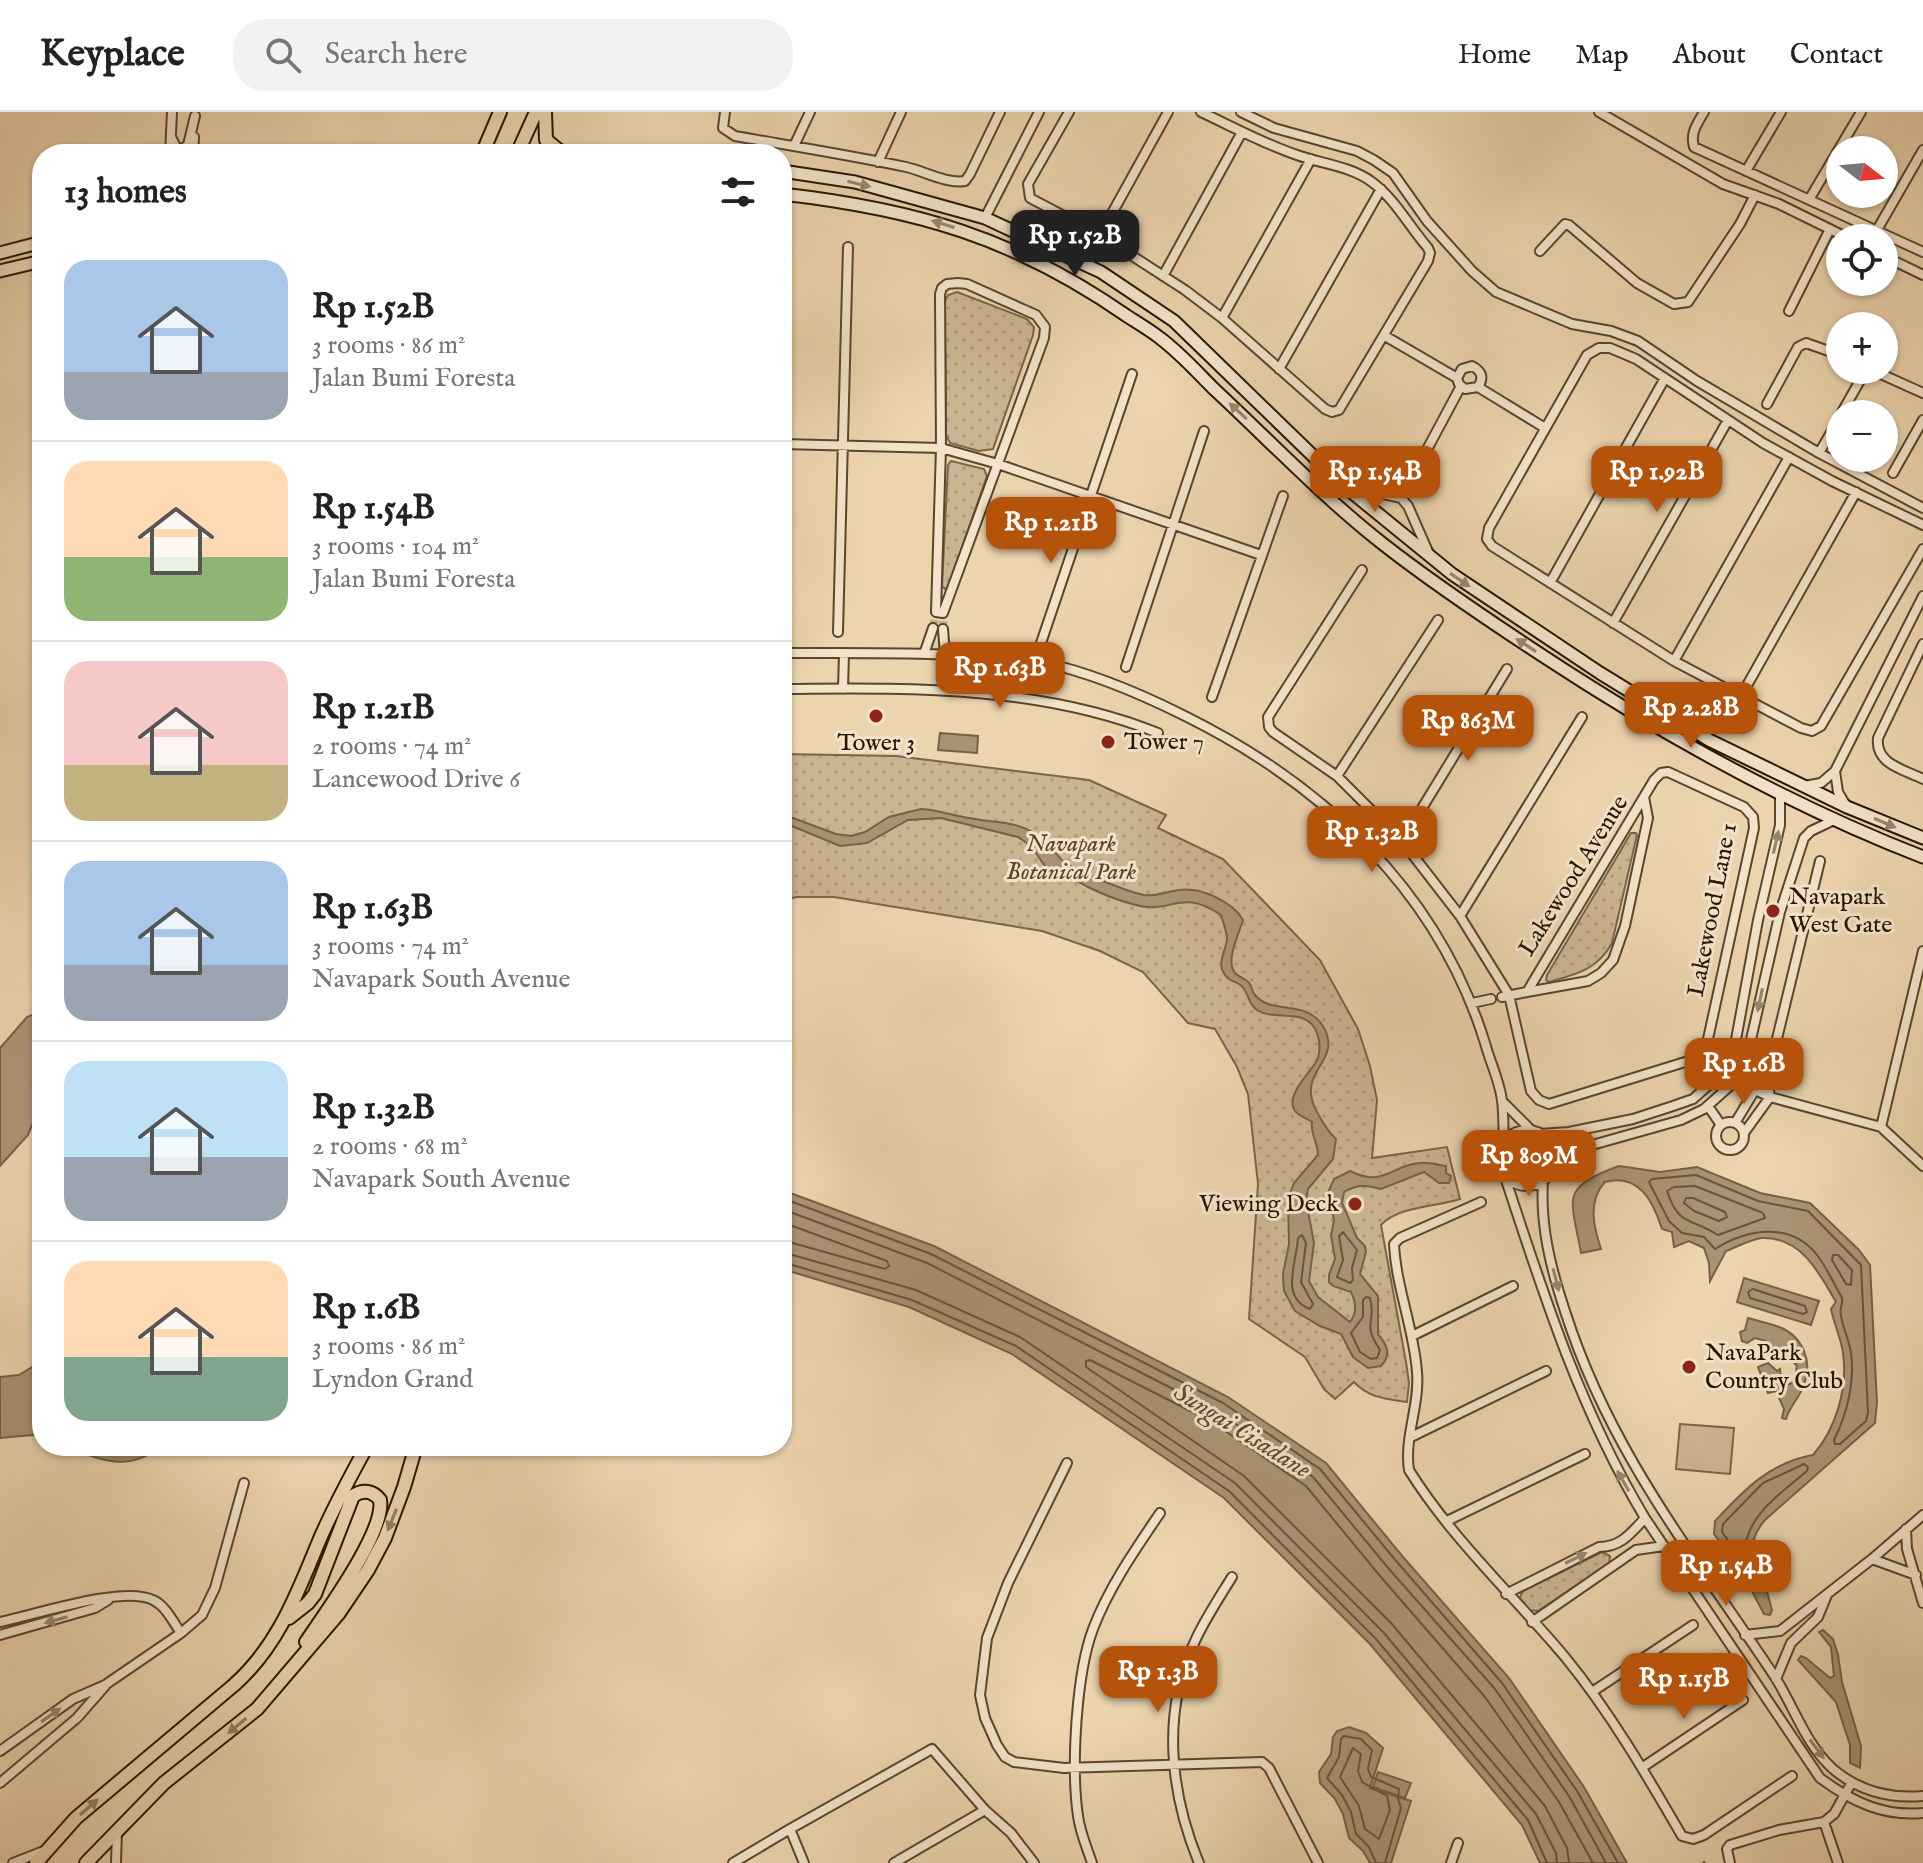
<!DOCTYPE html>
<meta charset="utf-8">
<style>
:root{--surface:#fff;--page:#f2f2f2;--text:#222;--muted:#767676;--line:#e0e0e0;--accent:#b45309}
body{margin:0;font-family:"IM FELL English",serif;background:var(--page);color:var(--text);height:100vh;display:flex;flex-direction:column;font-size:30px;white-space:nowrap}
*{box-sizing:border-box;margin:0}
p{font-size:26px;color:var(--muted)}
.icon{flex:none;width:44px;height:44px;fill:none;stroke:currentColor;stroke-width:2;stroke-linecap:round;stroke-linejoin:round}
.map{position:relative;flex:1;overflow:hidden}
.side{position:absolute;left:32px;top:32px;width:760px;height:1312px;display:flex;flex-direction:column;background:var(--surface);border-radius:32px;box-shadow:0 2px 6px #0004}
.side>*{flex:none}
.needle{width:52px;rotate:106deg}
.tools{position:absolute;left:1826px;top:24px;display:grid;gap:16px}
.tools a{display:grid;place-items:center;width:72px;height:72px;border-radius:50%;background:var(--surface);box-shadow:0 2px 6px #0004;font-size:40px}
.price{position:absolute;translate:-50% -68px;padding:0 18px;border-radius:16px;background:var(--accent);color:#fff;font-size:26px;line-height:52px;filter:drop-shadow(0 2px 4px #0008)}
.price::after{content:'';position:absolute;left:50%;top:48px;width:24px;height:18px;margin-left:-12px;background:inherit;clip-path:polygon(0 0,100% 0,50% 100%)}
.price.on{background:#222;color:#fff}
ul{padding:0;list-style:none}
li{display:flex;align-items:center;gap:24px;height:200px;padding:0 32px}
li+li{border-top:2px solid var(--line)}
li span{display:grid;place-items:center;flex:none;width:224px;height:160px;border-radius:24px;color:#555}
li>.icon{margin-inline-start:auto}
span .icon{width:96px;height:96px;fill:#fffc;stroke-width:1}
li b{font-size:34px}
h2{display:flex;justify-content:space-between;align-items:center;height:96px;padding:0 32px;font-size:34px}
header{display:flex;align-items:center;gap:48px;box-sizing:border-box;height:112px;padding:0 40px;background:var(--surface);border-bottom:2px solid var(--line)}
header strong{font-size:38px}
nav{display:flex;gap:44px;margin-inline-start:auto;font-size:28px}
.search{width:560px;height:72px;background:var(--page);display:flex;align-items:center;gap:20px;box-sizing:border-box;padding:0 28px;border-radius:32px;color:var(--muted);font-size:30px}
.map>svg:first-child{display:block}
</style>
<header>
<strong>Keyplace</strong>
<div class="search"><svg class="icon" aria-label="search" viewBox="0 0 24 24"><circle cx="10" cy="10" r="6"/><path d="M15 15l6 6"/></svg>Search here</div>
<nav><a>Home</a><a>Map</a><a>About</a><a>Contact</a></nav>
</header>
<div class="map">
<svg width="1923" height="1751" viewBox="0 0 1923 1751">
<defs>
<pattern id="park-dots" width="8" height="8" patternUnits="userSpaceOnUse" patternTransform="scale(2)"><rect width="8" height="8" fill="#cbb491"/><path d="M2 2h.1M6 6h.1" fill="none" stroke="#ae9a7b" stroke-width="1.8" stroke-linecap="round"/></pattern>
</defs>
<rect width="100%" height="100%" fill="#ecd4ae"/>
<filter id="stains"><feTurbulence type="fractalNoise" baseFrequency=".0025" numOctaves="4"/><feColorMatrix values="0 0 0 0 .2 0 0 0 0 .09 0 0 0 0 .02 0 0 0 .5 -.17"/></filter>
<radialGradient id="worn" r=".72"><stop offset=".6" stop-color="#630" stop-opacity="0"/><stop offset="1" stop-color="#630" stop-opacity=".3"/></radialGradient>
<path fill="#cbb491" stroke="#7a644a" stroke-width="2" d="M1680,1312l54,4 -4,46 -54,-5z"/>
<path fill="url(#park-dots)" stroke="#7a644a" stroke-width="2" d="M957,180l70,27 7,8 -1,8 -40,114 -14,2 -29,-8 -4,-8 -1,-134 3,-6z
M951,349l33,8 3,7 -39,111 -3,2 -3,-3 6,-121z
M782,642l114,2 193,24 77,35 -8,13 65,31 97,101 38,69 12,37 7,34 -5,58 75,-11 13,52c-23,8 -62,7 -79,26l25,137 3,21 -2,19c-21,-3 -38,-4 -53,-20l-19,17 -11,-10 -19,-32 -56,-38 9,-135 -10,-90 -11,-27 -22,-38 -27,-6 -45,-51 -43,-21 -58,-20 -208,-34h-37l-15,3z
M1631,721h5l1,2 -25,108c-14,26 -35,31 -63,39l-3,-2 1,-5z
M1602,1440l8,4 -1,8 -71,47 -10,-1 -9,-11 4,-8z"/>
<path fill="#aa9374" stroke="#766146" stroke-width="2" d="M940,621l38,3 -1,17 -39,-3z
M921,697c16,1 31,6 48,9 23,5 44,2 65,15 11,7 18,16 26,25 8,11 69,34 84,37 12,2 23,-4 36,-5 21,-3 53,12 63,30 -4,14 -18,41 -8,53 4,5 11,5 15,11 2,4 2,8 5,11 17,21 53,3 69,33 19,36 -31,42 -6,86 5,9 10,18 18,25l-3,20 -25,30 -2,11 8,43 -5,38 9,16 32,25c7,-9 6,-20 1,-30l-18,-6 -4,-4v-7l6,-16 -4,-24 3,-14 -2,-12 -6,-12 8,-18 16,-8c34,17 41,-6 70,-8 8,-1 18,2 26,3v7l5,3 -2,7h-10l-15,-11 -43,17c-14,-4 -24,-5 -37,3l-2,11 15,35 8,8 1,6 -6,22 18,22v38c9,11 14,20 3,32l-13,2 -15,-11 -12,-23 -21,-8 -25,-15 -11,-20 -1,-17 6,-30 -1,-45 6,-16 24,-28c0,-13 -8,-21 -6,-33 -5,-4 -13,-6 -16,-10 -14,-16 18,-42 22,-54 2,-8 2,-17 -1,-25 -10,-27 -42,-11 -60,-23 -8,-5 -8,-14 -13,-21 -4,-8 -14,-6 -19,-14 -9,-12 1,-24 2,-36 0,-7 -4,-17 -6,-24 -40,-28 -50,0 -85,-10 -16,-4 -34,-11 -48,-18 -14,-7 -26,-17 -41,-18l-16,-23 -13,-9 -77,-19 -33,2 -41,23 -27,3 -58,-24v-8l54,20 15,2 14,-4 24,-15z
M42,899v90l-14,34 -28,31v-118l27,-31z
M1619,1054l41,6 37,-5 63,26 50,10 49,47 11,15 7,137 -2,21 -110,97c-20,24 -11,34 -2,59 4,10 6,21 9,31l-2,5 -6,-1 -23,-44 -27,-36 1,-13c29,-31 54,-58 98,-66 23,-26 35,-67 30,-102 -2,-15 -9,-29 -12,-44l5,-7c-17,-29 -34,-65 -74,-64 -11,1 -25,9 -36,13l-16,30 -1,-18 -5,-15 -15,-7 -15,6 -2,-15 -10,-3c-9,-28 -23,-56 -57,-47 -18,19 -11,46 -4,67l-20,4c-10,-56 -22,-65 38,-87z
M782,1078l152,56 294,151 98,66 77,94 106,121 75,109 43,76h-87l-18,-38 -152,-181 -146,-146 -212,-144 -103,-47 -127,-38z
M1744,1166l75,23 -8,24 -74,-23z
M1748,1206c10,3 21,5 31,9 24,9 34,35 25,58 -5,13 -14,21 -18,34l-4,-1 2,-9 -8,-18 -8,2 -10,-26 10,-4 9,8 3,-2 2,18 12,-5 3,-16 -14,-15 -14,-1 -3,-9 -11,-3 -8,5 -5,-2 -2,-9 5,-2z
M42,1249v77l-10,-3 -32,3v-61l19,-2z
M64,1334h97c-35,28 -60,13 -97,0z
M1823,1518l10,9 5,16 4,27 19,64 -1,22 -10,-5v-18l-14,-43 -38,-42 3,-4 5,2 24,20 4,-2 -3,-29 -12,-15z
M1349,1615l17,6 17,15 -13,40 41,13 -20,62h-21l-7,-12 -14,-13 -6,-24 -8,-15 -15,-16 -1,-11 12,-18 2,-17 4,-6z
M1378,1660l33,11 -6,15 -32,-11z"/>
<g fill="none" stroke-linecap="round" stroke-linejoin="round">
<path stroke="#6a543b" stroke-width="2" d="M1696,1063l62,26 50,10 53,54 7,147 -2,9 -26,23h-5l-1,-4c13,-26 21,-58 17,-87 -2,-13 -8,-25 -10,-37 -2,-7 2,-11 1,-18 -8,-14 -15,-30 -25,-43 -27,-34 -70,-26 -102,-6l-11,-12 -22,-4 -13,-12 -20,-39 3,-3z
M1695,1074l68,27 2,5 -47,17c-28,-18 -39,-8 -51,-44l7,-4z
M782,1086l149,56 292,149 97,66 77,93 105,121 75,108 41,72
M1686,1086h7l32,14 2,5 -8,4 -25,-10 -10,-8z
M782,1097l145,54 291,149 95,65 76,92 106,120 74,107 37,67
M782,1110l105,39 2,5 -4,3 -103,-29
M1343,1120l14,18 -5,18 1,12 -3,3 -13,-6 6,-17 -4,-24z
M1302,1123l4,8 -5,39 12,22 -3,5c-31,-12 -13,-47 -12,-71z
M782,1140l134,38 104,47 215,146 149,150 152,181 20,39 1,10
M1833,1143h5l14,15 -1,15 -5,-1 -14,-24z
M782,1150l130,38 104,46 213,145 147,148 152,181 19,43
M1753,1177l52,17 2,6 -4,2 -53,-16 -2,-6z
M1366,1185l4,1c7,25 -9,24 10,52l-3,8 -6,1 -11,-7 -9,-19 12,-16v-17z
M1804,1352l4,3 -1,4c-28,24 -59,43 -63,81l-6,2 -16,-22 1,-8 40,-41z
M1353,1636l8,6 -3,17 4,11 25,14 3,14 -11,29 -14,-10 -6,-23 -19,-29z
M1376,1751l-7,-16 -13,-13 -5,-22 -9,-17 -15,-17 12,-21 2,-18 3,-3 17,3 11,11 -4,19 3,8 28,12 -1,10 3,9 -16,55
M1569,1751l-2,-15 -22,-42 -154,-183 -147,-147 -158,-109v-6l4,-1 122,62 94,64 74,90 105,121 74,105 34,61"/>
<path stroke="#766146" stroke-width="3" d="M1704,1751v-1"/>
<path stroke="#c5ae8c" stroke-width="8" stroke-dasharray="8 4" stroke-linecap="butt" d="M933,516l3,-16
M943,517v-16"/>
<g stroke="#5a452d" stroke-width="12">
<path id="street" d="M725,0l-2,16 12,8c57,10 114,19 171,31 18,4 40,17 59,14l5,-7 30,-62
M1069,0l-41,72 2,14 70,37 85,55 37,28 103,91 7,3 7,-2 89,-149 2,-8 -2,-5c-19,-22 -33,-49 -56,-66 -21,-16 -50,-18 -75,-27 -33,-11 -64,-28 -96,-43
M1241,0l33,16 83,23 17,9 19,13 34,48 45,50 24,21 76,32 39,7 27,10 59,40 122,72 104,55
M1599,0l124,72 56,20 69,34
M1704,0c-7,12 -14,21 -10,35l229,105
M171,25l5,10 6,2 6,-4 7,-29
M794,34l16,-34
M170,42l2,-42
M193,42l1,-17
M878,50l23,-50
M1746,59l35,-59
M1810,86l51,-86
M985,106l54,-106
M1877,118l46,-80
M1100,123l68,-123
M1540,139l25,-27 4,1 68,58 37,21 14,-2 52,-78 15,-29
M1884,144l39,19
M1163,164l79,-144
M958,171l9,1 69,31 9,12 -1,11 -101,275 -7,-1 5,-164 -1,-154 2,-6 5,-4z
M1789,199l41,-82
M1222,206l89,-159
M1385,224l72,42 2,6 6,5 13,-2c6,-9 4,-16 -6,-21l-10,3 -5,9
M1279,257l102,-180
M1872,258l51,23
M1478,275l67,41
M1767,292l31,-57 8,-4 34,12
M1841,302l25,-44
M782,332l159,4 57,16 263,91
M1819,341l21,-36
M1893,361l30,-53
M1345,374l56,12 7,8 22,50
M1401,386l60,-112
M1923,413l-91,-44 -69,-38 -127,-84 -26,-11h-11l-12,7 -98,173 -2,11 5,7 182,115 127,67 11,3 9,-5 102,-177
M1362,458l-94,147 1,10 4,5 64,44 65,65 58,75 49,79 22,96 8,9 10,4 149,-46 8,-10 48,-220 -1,-11 -9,-10 -76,-35 -7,1 -7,7 -127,212 -25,5
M1550,471l115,-205
M1613,511l115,-203
M943,517l2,26
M838,520l10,-385
M1041,531l91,-269
M1923,532l-45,94c-3,26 25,31 45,41
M782,541c58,0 117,-1 175,2 29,2 57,2 85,7 50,11 95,30 141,53 140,69 255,176 302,328 5,19 15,39 17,58 2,14 1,29 2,43
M924,542l9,-26
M1674,549l115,-204
M1126,555l78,-236
M782,577c126,-1 257,-4 376,44
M843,577l1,-36
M994,581l4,-36
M1741,584l115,-204
M1212,585l71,-201
M1835,659l3,21 9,15
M1337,664l101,-156
M1804,674l17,-3 14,-12 88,-175
M1402,729l105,-172
M1460,804l122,-199
M1527,880l61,-11 13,-8 12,-13 12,-34 23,-108 -4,-21
M1472,891l19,-4
M1755,978l15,7 111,30 42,39
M1502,989l30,30
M1708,994l13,19
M1716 1024a14 14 0 1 1 28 0a14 14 0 1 1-28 0Z
M1735,1011l20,-33 12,-10
M1881,1015l42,-176
M1499 1046a28 28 0 1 1 56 0a28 28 0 1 1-56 0Z
M1744,1021l26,-36 -3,-17 53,-219
M1540,1022l29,-2 64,-13 40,-13 20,-7 26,-23 16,-31 23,-125 22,-95v-32
M1552,1057l33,-22 96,-27 23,-11 27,-24 19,-41 30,-132 24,-74 7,-7 23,-11
M1504,1062c39,119 76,236 141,344l175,260c31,23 63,39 103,35
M1543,1069c-3,45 8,88 22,130 45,142 130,245 210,366 19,30 31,68 58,92 26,22 56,30 90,27
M1481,1090l-81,36 -6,6c2,43 20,85 23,128 3,33 -13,65 -8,98 43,69 104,125 156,187 45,55 81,117 117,179l11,3 11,-4 88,-59
M1412,1224l101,-50
M1411,1325l135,-66
M1067,1351l-59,120 -21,55 -7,57 5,23 12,27 8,12 9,5 50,6 198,-6 7,6 49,95
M1447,1409l138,-67
M1906,1417l1,20 16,54
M1872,1447l44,16
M1506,1482l93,-47c22,0 32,-14 46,-29
M0,1510c35,-7 123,-37 153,-22 13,6 20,22 28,33
M1532,1510l104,-72 28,-4
M0,1523l95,-27 13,-8
M1745,1523l35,-4 92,-72 51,-44
M1776,1567l15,-36 27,-26 9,-22
M1592,1580l101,-67
M0,1639l73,-52 32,-14 76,-52 21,-18 13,-27 29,-105
M1643,1655l100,-67
M0,1671l77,-65 28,-32
M1824,1710l14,41
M13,1751l33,-13
M116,1751l1,-33
M733,1751l57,-34
M804,1751l-14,-34 142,-80 53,61 26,23 23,30
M894,1751l91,-53
M1092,1751c-5,-15 -12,-31 -14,-47 -7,-48 -2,-142 15,-187 16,-42 42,-79 67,-116
M1199,1751c-29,-70 -38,-151 -4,-222 10,-22 24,-43 37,-64
M1451,1751l7,-20
M1730,1751l-3,-14 3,-4 49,-15 45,-8 10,-8 18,-32"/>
</g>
<g stroke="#291502" stroke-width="15">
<path id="secondary" d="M782,59l73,11 130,36 116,54 73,49 170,165 108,88 148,99 109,67 138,67 76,31
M782,82c134,15 233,44 345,122 11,7 23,14 33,22 20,15 37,34 54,51 56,52 109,108 169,155 51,40 105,76 160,112 120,79 246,149 380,201
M0,141l42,-11
M0,159l42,-10"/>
</g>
<g stroke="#291502" stroke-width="16">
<path id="primary" d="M545,0l1,28 17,14
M482,42l18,-42
M517,42l19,-42
M289,1506l19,-15 7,-9 38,-98c10,-7 20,-5 27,4 6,31 -56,115 -74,142
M36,1751l40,-45 158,-133c44,-39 63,-91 85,-144 14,-33 31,-64 48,-95
M86,1751l78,-80 93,-74 82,-96 29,-43 17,-32 19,-51 12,-41"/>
</g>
<use href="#street" stroke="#f3e3ca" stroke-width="8"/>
<use href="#secondary" stroke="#f3e3ca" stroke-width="11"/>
<use href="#primary" stroke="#ecd4ae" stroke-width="12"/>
</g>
<defs><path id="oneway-solid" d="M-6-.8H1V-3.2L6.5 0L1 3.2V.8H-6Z" transform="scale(2)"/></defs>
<g fill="#988670">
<use href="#oneway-solid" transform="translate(859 72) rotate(13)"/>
<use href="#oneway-solid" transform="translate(943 112) rotate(-163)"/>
<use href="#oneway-solid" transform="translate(1238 299) rotate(-137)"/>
<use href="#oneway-solid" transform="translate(1460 468) rotate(34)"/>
<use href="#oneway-solid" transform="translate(1526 533) rotate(-147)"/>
<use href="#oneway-solid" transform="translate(1885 711) rotate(23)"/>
<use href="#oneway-solid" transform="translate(1776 730) rotate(-77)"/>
<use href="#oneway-solid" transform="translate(1760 888) rotate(102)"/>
<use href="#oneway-solid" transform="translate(1556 1168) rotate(76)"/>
<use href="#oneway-solid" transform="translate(1623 1369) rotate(-120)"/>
<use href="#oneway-solid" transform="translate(1576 1446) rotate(-26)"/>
<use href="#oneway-solid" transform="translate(56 1508) rotate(164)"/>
<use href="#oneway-solid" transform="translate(51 1603) rotate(-35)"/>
<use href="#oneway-solid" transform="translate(1817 1637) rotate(53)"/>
</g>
<g fill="#947e61">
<use href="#oneway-solid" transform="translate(392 1408) rotate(112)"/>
<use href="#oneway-solid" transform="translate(237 1614) rotate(140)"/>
<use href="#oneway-solid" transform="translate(89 1695) rotate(-41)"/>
</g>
<g fill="#8f2418" stroke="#f3e3ca" stroke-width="3">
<circle cx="876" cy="604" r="8"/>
<circle cx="1108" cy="630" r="8"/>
<circle cx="1773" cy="799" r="8"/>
<circle cx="1355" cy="1092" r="8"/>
<circle cx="1689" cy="1255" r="8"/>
</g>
<g text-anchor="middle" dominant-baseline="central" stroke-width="6" stroke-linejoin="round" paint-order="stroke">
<g font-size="24" fill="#291502" stroke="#f3e3ca" text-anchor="start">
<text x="1124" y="630">Tower 7</text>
<text x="876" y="631" text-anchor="middle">Tower 3</text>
<text x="1789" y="785">Navapark<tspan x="1789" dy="28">West Gate</tspan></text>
<text x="1339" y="1092" text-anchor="end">Viewing Deck</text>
<text x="1705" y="1241">NavaPark<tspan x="1705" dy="28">Country Club</tspan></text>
</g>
<g font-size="24" font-style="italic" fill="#5a452d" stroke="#f3e3ca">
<text x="1071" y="732">Navapark<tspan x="1071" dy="28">Botanical Park</tspan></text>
</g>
<g font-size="24" fill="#291502" stroke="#f3e3ca">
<text transform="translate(1574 764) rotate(-58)">Lakewood Avenue</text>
<text transform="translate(1713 798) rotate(-79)">Lakewood Lane 1</text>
</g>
<g font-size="26" font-style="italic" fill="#5d4730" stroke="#f3e3ca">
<text transform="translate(1242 1319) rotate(32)">Sungai Cisadane</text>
</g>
</g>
<rect width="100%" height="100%" filter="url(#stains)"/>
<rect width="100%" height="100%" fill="url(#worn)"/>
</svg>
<div class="tools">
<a><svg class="needle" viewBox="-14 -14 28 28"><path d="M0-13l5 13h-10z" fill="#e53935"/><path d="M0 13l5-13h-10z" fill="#767676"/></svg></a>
<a><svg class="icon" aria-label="locate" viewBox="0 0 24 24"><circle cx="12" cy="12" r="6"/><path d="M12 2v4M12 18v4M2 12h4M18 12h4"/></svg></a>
<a>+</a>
<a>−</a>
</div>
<b class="price on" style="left:1075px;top:166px">Rp 1.52B</b>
<b class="price" style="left:1375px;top:402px">Rp 1.54B</b>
<b class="price" style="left:1657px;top:402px">Rp 1.92B</b>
<b class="price" style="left:1051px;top:453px">Rp 1.21B</b>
<b class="price" style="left:1000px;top:598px">Rp 1.63B</b>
<b class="price" style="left:1691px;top:638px">Rp 2.28B</b>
<b class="price" style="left:1468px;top:651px">Rp 863M</b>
<b class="price" style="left:1372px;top:762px">Rp 1.32B</b>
<b class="price" style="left:1744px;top:994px">Rp 1.6B</b>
<b class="price" style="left:1529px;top:1086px">Rp 809M</b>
<b class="price" style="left:1726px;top:1496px">Rp 1.54B</b>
<b class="price" style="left:1158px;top:1602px">Rp 1.3B</b>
<b class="price" style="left:1684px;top:1609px">Rp 1.15B</b>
<section class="side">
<h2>13 homes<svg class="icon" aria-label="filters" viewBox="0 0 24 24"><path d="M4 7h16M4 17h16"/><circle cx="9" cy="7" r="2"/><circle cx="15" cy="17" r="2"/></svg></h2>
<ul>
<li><span style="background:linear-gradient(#a9c7e8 70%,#9aa5b1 0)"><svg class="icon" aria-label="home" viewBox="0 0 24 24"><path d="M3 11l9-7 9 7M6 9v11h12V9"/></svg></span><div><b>Rp 1.52B</b><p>3 rooms · 86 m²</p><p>Jalan Bumi Foresta</p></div></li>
<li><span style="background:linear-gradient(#ffd9b3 60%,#8fb573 0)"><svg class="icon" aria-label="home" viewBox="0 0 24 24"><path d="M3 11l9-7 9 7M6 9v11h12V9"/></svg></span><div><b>Rp 1.54B</b><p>3 rooms · 104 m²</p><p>Jalan Bumi Foresta</p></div></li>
<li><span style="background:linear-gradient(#f6c9c9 65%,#c2b280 0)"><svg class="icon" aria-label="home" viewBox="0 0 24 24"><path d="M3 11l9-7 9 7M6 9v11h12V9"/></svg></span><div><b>Rp 1.21B</b><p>2 rooms · 74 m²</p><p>Lancewood Drive 6</p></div></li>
<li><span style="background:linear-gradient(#a9c7e8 65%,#9aa5b1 0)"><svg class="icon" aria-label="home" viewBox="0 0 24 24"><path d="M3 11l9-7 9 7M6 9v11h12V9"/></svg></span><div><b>Rp 1.63B</b><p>3 rooms · 74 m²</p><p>Navapark South Avenue</p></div></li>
<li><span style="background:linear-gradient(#bfe0f5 60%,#9aa5b1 0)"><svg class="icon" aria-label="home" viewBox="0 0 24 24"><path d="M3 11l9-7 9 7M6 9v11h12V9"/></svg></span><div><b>Rp 1.32B</b><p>2 rooms · 68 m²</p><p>Navapark South Avenue</p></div></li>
<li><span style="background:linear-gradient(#ffd9b3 60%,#7fa58c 0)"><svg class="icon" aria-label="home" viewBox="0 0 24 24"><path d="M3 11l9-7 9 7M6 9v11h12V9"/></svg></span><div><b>Rp 1.6B</b><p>3 rooms · 86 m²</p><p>Lyndon Grand</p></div></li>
</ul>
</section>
</div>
